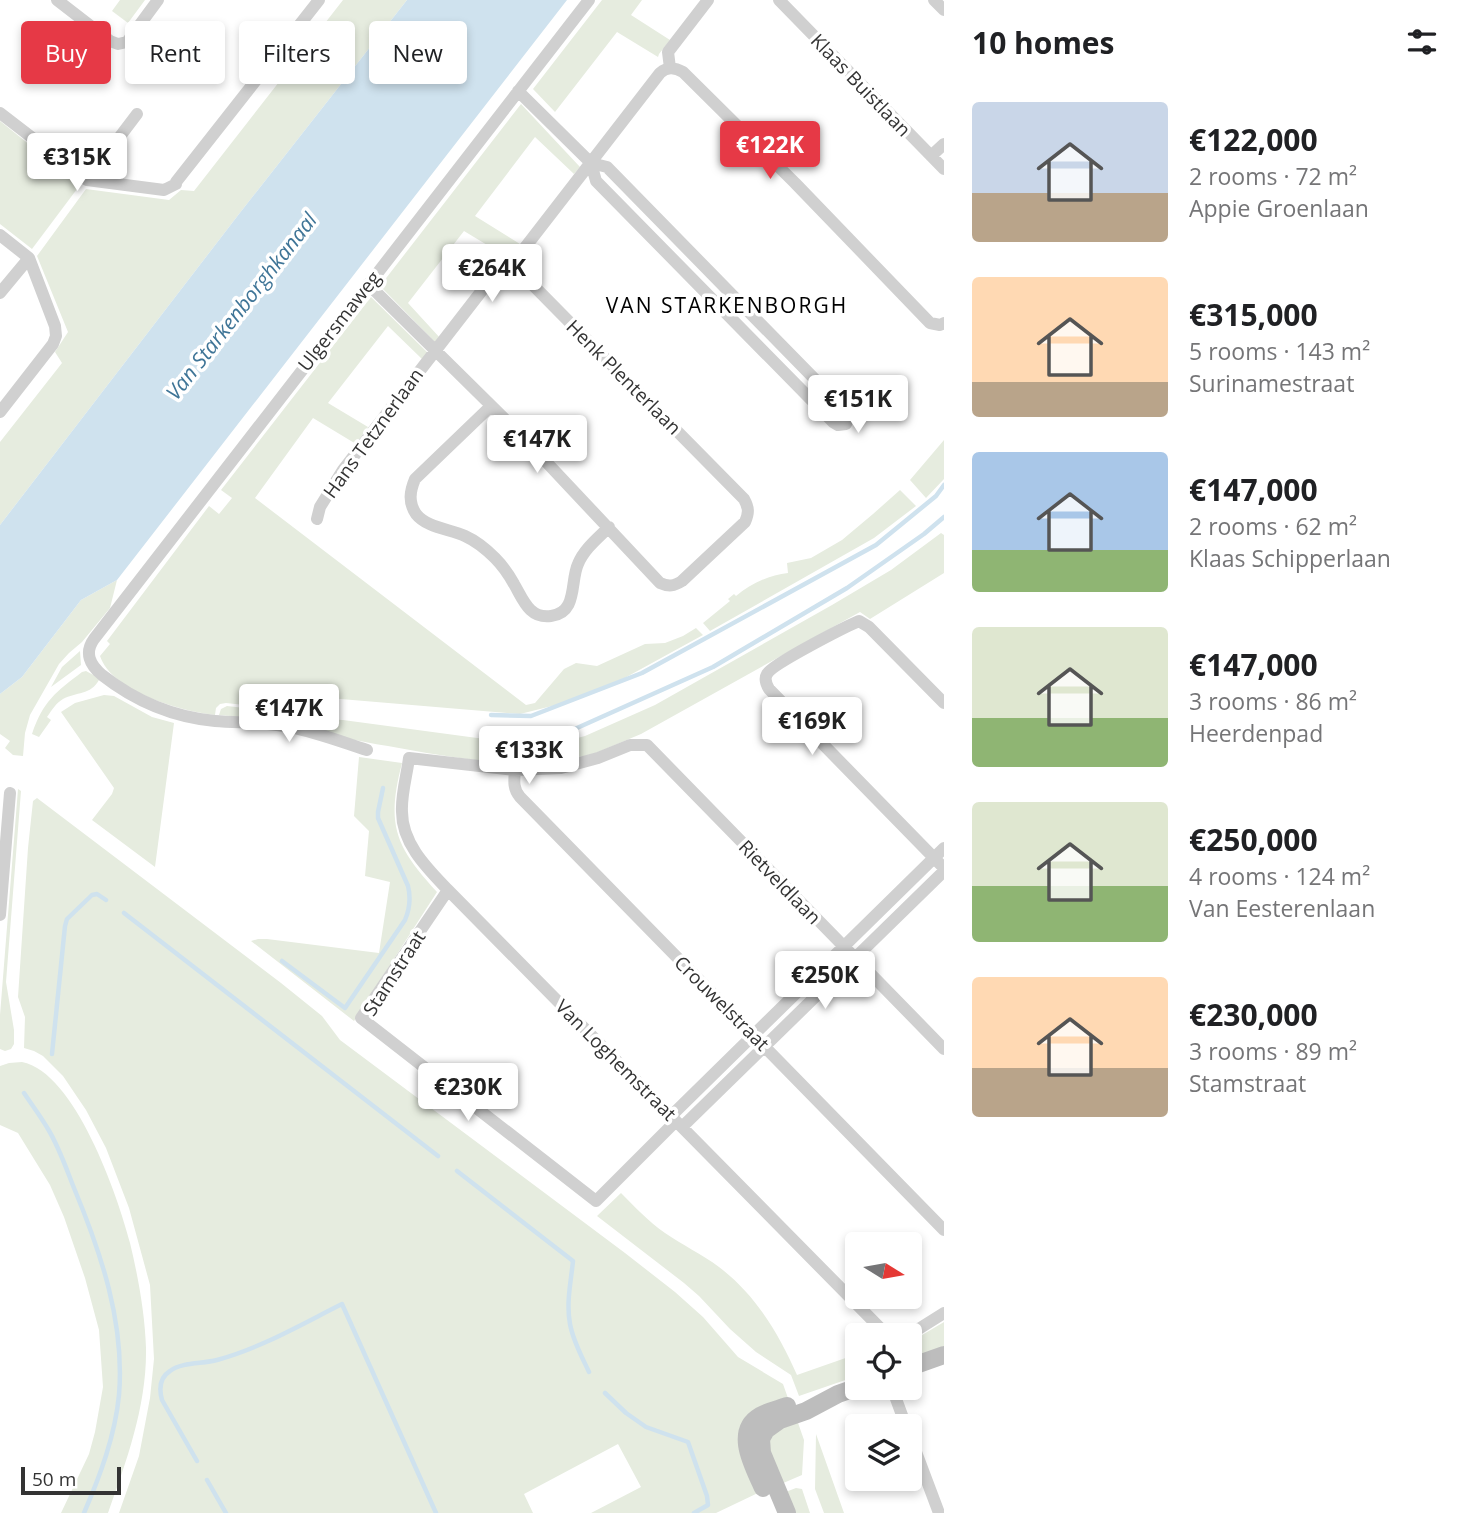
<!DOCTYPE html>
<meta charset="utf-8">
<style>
:root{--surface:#fff;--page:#f6f6f6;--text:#202124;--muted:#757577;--accent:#e63946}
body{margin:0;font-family:"Open Sans",sans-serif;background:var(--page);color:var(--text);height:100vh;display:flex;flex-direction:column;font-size:26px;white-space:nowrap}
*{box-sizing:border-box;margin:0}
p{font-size:23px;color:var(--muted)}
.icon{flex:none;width:38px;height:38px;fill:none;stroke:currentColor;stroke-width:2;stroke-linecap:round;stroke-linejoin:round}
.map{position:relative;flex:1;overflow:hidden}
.sheet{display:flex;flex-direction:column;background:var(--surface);width:525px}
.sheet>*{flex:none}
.guide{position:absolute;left:21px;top:21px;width:665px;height:63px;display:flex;gap:14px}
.needle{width:46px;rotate:101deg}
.tools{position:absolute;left:845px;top:1232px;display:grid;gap:14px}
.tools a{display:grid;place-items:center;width:77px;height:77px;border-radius:7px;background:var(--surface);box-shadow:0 4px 10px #0003;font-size:35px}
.scale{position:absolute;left:21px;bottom:18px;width:100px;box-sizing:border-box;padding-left:7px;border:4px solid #333;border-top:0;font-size:19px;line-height:24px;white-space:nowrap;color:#333;-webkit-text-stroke:5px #fff;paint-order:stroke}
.price{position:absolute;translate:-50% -60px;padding:0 16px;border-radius:7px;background:#fff;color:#222;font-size:23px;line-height:46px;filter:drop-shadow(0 2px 4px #0008)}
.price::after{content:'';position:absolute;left:50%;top:42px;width:21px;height:16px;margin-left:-10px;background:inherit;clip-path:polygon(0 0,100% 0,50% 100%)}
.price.selected{background:var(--accent);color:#fff}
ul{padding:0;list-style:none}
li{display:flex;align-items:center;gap:21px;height:175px;padding:0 28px}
li span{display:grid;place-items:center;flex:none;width:196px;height:140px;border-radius:7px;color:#555}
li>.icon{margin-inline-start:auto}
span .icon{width:84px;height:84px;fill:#fffc;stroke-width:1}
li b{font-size:30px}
h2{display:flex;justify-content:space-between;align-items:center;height:84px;padding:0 28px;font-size:30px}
.pill{padding:0 24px;border-radius:7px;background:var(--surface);box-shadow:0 4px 10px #0003;font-size:24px;line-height:63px}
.pill.selected{background:var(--accent);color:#fff}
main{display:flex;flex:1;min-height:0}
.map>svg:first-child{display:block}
</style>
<main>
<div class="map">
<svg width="944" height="1513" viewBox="0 0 944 1513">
<rect width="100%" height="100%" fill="#fff"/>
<path fill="#e6ecdf" d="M120,0h25l-17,23 -16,-12z
M343,0h64l-168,214 -239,311v-83l62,-79 -7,-11 13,-20 -31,-76 49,-67 83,11 12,-10 13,1z
M602,0h40l-11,15 39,25 -11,14 -1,3 -41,-25 -62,80 -22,-23z
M521,104l59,63 -6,7 -39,-37 -60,79 45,28 -13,13 -43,-26 -56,72 33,36 -4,5 -57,-58z
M0,121l80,64 -48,64 -32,-25z
M371,297l58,57 -6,6 -35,-34 -60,77 40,24 -12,17 -43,-26 -58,80 271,207 9,-2 29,-34 12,-6 21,3 48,-22 20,-1 18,-7 13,-8 7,7 -82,45 -49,21 -52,13 -215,-18 2,-4 -11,-1 -5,19 -65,-7 -6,1 -4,4 -1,7c-34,-4 -103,-23 -115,-59l10,-12 -3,-3 102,-135 10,8 13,-16 -11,-8z
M944,440v39l-18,19 -16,-18z
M900,490l16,16 -42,32 -164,93 -7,-8 27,-22 -2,-2 6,-5 2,2c14,-12 33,-21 52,-23l-1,-10 24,-5 31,-18 31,-26z
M941,533l3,2v38l-74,46 -10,-7 -219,122 -50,21 -61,9 1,-14 54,-14 70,-31 177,-100 59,-35z
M117,580l-7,28 -28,34 -13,11 -10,11 -29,51 -5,18 -2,23 -10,-1 -8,-7 5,-7 -10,-7v-40l22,-17 59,-77z
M80,651l1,14 -30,22 11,-20z
M86,671l11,6 2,3c-8,15 -23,12 -36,19 -7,4 -11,11 -16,18l4,3 -12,17 -7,-3c11,-33 24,-42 50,-62z
M104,695l10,1 38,21 22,6 -19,144 -63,-47 20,-26 2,-6 -53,-76 14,-9z
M227,706l63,7 -1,8 -70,-6 2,-6z
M324,719l19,1 164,22 7,5 -1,17c-38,-3 -76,-9 -114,-16 -29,-5 -62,-10 -90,-21l4,-5z
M359,757l43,6c-16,62 -7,83 35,129l-83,129 -103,-80 7,-2h9l112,14 11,-71 -25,-6 4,-45 -15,-15z
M18,789l3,2 -15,191 8,48v14l-3,5 -6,2 -5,-2v-34z
M37,798l244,185 41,33 18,24 285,213 50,39 28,25 35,40 45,27 6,17 -22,6 -7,85 -44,21h-125l50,-26 -23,-43 -94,50 9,19h-414l20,-57 11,-58 4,-39 -4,-74 -21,-77 -23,-60 -20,-38 -23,-34 -20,-20 -9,-5 -10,-3 1,-31 -7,-20 10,-149 5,-47z
M22,1062c53,10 96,134 108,181 8,33 15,71 16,105 1,57 -19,112 -38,165h-47l28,-59 6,-22 8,-45 -4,-57 -14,-52 -21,-61 -14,-32 -32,-52 -18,-8v-59l9,-3z
M621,1193c14,14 27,28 44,40 17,12 37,21 54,34 37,28 60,67 78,108l60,-21v22l-58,20 -8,-21 -35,-23 -26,-23 -31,-33 -15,-13 -87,-67z
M944,1322v24l-24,9 -6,-2 -4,-6 2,-6z
M797,1420l7,20 -2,35 -21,9 -13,-39 5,-13z
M816,1434l28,79h-20l-9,-24z
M796,1488l6,1 8,24h-18l-9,-20z"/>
<path fill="#cfe2ee" d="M407,0h160l-450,580 -36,20 -59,77 -22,17v-169l239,-311z"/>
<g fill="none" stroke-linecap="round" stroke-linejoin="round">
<path stroke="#cfe2ee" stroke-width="4.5" d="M491,715l40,1 111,-43 234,-128 60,-49 8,-11
M548,741l165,-74 134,-79 77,-54 20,-17
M124,913l314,243
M282,961l63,47 60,-88c5,-12 6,-22 3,-34l-30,-68v-6l5,-24
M52,1054l13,-128 2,-7 25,-24 5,-1 9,6
M24,1093c8,12 17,24 24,36 11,18 18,39 26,59 27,65 51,135 45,207 -4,41 -19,81 -35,118
M457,1171l116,90c-2,20 -7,42 -3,63 3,17 12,33 19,48
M605,1393l21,20 20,14 42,15 19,54 1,9 -14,8
M197,1461l-35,-61c-3,-11 -3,-22 8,-29 12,-9 32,-7 47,-11 44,-12 85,-36 125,-56l94,209
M207,1480l19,33"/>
<path stroke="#d0d0d0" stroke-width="12" d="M57,0l53,41 8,3 9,-2 31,-42
M779,0l165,169
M934,0l10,10
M670,68l-2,-16 40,-52
M518,91l73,72 16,4 237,242c4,5 6,9 2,15l-8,1 -5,-3 -237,-241 -5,-18
M0,113l87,67 77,10 12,-6v-2l143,-182
M931,156l13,-12
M87,180l50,-66
M0,235l29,23 26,68 1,10 -3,8 -53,68
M368,284l151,149 141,150c9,4 14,3 22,-2l63,-59c4,-9 4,-14 -1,-23l-223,-226c-4,-7 -4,-11 -1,-19l140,-181c7,-6 14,-6 23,-1l112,111 135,140 10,2 4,-2
M0,293l29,-35
M491,406l-76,73c-5,12 -7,23 1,35 11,14 34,15 49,22 11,5 21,13 30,22 7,7 14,17 19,26 9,15 15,35 37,32 27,-3 19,-35 27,-52 6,-15 20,-26 31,-37
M317,519l3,-12 23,-37 144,-186 -25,-15
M944,703l-75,-76 -10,-6c-14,6 -87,43 -92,53 -3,5 -1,10 2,15l175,179
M367,750c-25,-8 -51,-18 -77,-23 -25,-5 -50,-4 -75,-6 -42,-4 -80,-20 -113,-46 -12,-10 -18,-22 -8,-36l495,-639
M515,770c-1,11 -2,19 5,27l424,433
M448,890l-87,128 235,183 80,-80
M0,915l10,-122
M671,1116l273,-268
M682,1127l262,-256
M887,1335l-439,-445c-20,-21 -46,-46 -46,-78 -1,-18 5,-37 7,-54l106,12 46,-2 37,-10 32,-13h17l297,304
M909,1335l35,-22
M892,1388l14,38
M910,1436l29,77"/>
<path stroke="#bdbdbd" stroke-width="18" d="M910,1367l34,-12
M763,1488c-9,-21 -30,-56 -3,-72 8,-5 19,-7 27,-10
M787,1513l-25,-60 -1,-14 5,-9 14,-10 26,-9 32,-17 20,-7"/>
</g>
<g text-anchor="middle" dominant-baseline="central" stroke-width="7" stroke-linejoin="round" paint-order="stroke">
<g font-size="19" fill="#333" stroke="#fff">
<text transform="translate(861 85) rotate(46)">Klaas Buistlaan</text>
<text transform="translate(339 321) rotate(-52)">Ulgersmaweg</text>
<text transform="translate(624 377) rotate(45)">Henk Plenterlaan</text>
<text transform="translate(373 433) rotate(-54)">Hans Tetznerlaan</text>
<text transform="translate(780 882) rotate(46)">Rietveldlaan</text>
<text transform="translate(394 973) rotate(-57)">Stamstraat</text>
<text transform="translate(722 1003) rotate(45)">Crouwelstraat</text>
<text transform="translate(616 1060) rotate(45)">Van Loghemstraat</text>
</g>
<g font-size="21" letter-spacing="2" fill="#000" stroke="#fff">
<text x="727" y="305">VAN STARKENBORGH</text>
</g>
<g font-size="21" font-style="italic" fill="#3f7597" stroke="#fff">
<text transform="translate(241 306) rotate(-52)">Van Starkenborghkanaal</text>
</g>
</g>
</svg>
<div class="tools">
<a><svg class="needle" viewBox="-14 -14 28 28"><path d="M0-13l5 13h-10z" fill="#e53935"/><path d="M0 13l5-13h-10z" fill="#757577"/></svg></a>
<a><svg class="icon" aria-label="locate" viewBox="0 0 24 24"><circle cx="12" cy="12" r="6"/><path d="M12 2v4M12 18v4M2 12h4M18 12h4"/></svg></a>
<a><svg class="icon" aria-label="layers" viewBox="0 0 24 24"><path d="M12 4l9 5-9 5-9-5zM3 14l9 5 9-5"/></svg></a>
</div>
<div class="scale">50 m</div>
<b class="price selected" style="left:770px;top:181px">€122K</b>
<b class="price" style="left:77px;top:193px">€315K</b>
<b class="price" style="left:492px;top:304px">€264K</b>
<b class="price" style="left:858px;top:435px">€151K</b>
<b class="price" style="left:537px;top:475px">€147K</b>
<b class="price" style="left:289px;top:744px">€147K</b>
<b class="price" style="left:812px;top:757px">€169K</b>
<b class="price" style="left:529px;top:786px">€133K</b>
<b class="price" style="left:825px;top:1011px">€250K</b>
<b class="price" style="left:468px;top:1123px">€230K</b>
<div class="guide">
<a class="pill selected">Buy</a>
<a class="pill">Rent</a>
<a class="pill">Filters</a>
<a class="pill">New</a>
</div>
</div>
<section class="sheet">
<h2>10 homes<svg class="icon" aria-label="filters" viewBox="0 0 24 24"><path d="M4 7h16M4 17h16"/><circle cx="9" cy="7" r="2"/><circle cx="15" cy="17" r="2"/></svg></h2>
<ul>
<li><span style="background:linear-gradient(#c9d6e8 65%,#b9a48a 0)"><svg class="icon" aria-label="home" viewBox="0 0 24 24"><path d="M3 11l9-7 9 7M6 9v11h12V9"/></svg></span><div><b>€122,000</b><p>2 rooms · 72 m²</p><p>Appie Groenlaan</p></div></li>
<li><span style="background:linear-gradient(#ffd9b3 75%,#b9a48a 0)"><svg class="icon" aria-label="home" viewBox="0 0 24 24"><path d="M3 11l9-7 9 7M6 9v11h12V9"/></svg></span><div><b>€315,000</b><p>5 rooms · 143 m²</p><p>Surinamestraat</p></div></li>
<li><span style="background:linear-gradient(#a9c7e8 70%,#8fb573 0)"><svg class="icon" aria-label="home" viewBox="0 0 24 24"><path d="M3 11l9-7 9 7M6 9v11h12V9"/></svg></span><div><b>€147,000</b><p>2 rooms · 62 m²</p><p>Klaas Schipperlaan</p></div></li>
<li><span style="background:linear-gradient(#dfe7d0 65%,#8fb573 0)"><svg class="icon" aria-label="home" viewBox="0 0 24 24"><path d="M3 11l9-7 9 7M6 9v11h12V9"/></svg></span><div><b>€147,000</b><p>3 rooms · 86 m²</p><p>Heerdenpad</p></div></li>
<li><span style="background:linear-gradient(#dfe7d0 60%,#8fb573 0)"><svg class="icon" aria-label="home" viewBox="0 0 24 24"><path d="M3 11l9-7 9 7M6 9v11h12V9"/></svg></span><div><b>€250,000</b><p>4 rooms · 124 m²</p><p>Van Eesterenlaan</p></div></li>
<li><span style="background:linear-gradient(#ffd9b3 65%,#b9a48a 0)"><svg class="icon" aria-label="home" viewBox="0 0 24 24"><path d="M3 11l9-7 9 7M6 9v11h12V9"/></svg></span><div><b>€230,000</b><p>3 rooms · 89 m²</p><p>Stamstraat</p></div></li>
</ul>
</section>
</main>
